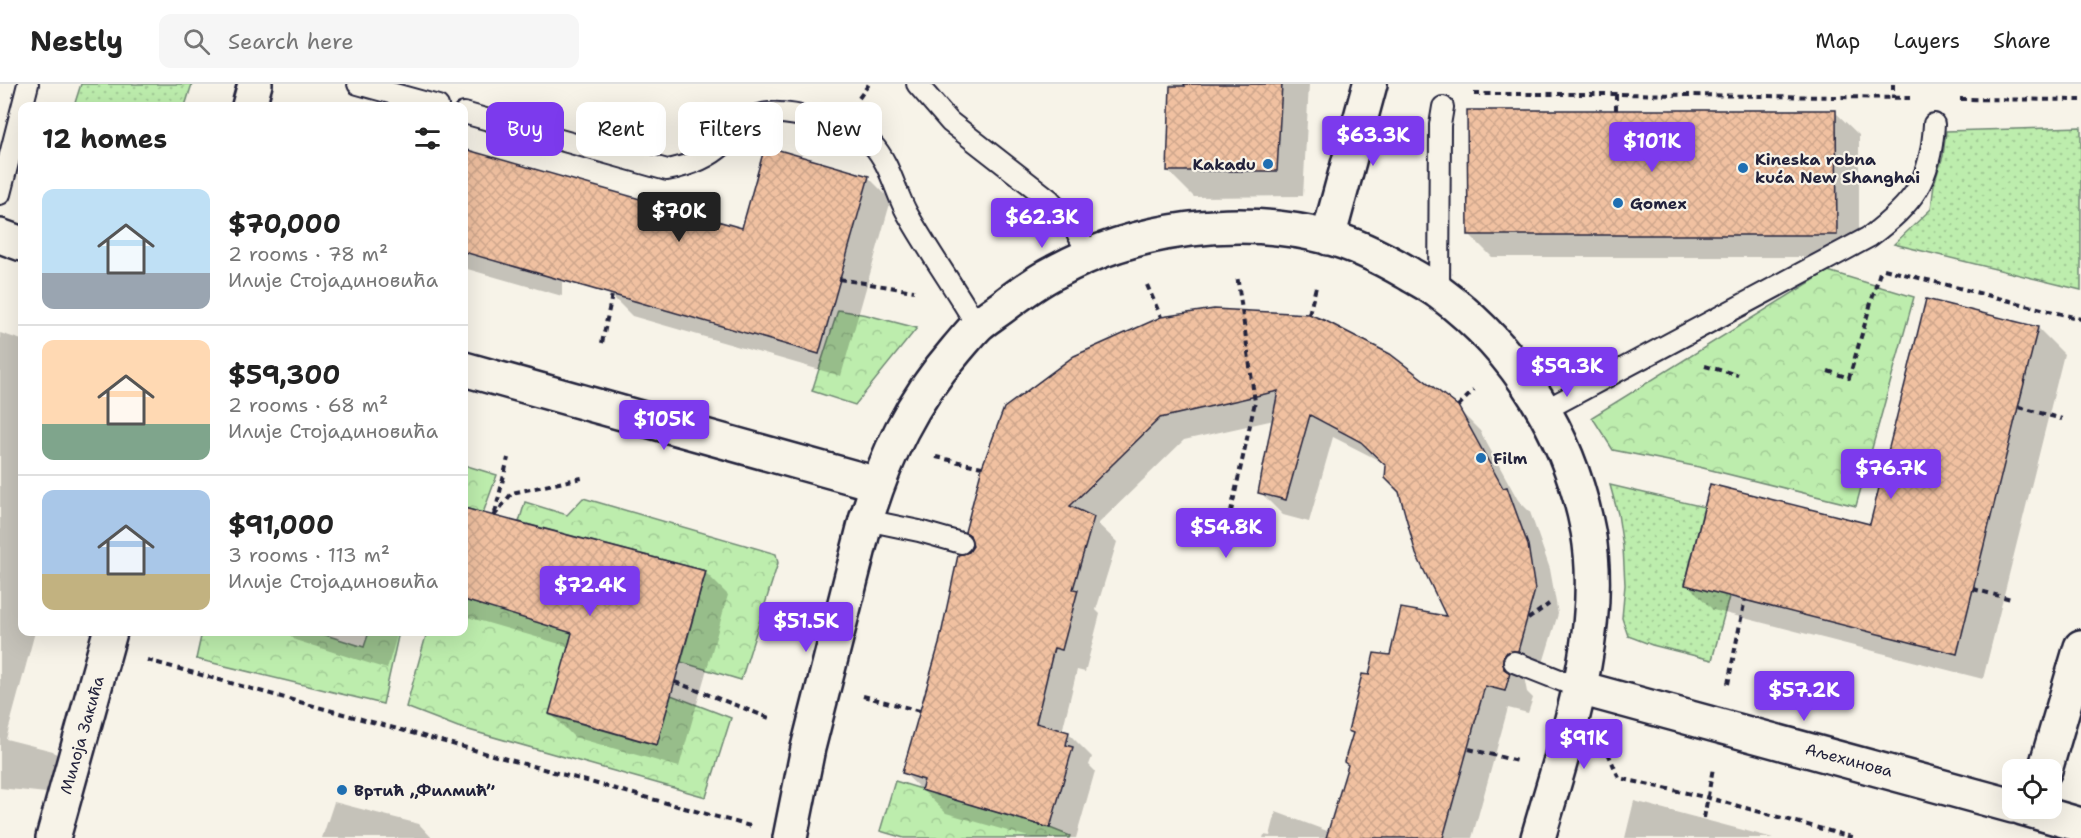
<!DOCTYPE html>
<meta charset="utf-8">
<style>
:root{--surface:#fff;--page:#f6f6f6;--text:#222;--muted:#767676;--line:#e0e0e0;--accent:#7c3aed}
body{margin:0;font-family:"Shantell Sans",sans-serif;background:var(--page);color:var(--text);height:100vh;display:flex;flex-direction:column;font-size:22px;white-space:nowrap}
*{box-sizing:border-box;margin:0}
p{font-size:20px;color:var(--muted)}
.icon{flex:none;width:33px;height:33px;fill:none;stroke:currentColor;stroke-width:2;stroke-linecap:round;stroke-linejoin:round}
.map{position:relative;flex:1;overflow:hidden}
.sheet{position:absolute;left:18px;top:18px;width:450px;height:534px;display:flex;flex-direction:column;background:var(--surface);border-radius:12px;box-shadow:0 6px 24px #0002}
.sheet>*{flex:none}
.top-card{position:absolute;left:486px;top:18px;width:570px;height:54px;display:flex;gap:12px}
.buttons{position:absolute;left:2002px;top:675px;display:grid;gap:12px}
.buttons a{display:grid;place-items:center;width:60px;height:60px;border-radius:12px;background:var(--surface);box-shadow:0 6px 24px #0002;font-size:30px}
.price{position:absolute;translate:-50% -51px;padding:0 14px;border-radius:6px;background:var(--accent);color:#fff;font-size:20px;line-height:39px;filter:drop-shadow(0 2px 3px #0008)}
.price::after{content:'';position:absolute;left:50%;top:36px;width:18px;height:14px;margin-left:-9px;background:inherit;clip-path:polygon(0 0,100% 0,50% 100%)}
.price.on{background:#222;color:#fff}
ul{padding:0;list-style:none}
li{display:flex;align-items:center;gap:18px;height:150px;padding:0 24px}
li+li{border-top:2px solid var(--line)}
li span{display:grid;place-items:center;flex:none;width:168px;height:120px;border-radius:12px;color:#555}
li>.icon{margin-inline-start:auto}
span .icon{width:72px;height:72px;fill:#fffc;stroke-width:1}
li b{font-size:26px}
h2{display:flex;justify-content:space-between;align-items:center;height:72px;padding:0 24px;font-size:26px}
.chip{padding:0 21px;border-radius:12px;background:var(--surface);box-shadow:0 6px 24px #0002;font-size:21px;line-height:54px}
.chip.on{background:var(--accent);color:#fff}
header{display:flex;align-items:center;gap:36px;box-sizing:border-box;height:84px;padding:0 30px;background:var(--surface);border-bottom:2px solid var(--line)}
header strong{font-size:28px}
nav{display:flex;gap:33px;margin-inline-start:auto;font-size:21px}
.search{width:420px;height:54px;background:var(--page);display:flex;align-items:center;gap:15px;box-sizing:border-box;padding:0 21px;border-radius:12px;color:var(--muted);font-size:22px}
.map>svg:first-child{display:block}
</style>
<header>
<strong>Nestly</strong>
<div class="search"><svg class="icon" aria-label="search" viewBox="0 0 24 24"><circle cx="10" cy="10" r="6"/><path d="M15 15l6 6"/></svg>Search here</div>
<nav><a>Map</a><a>Layers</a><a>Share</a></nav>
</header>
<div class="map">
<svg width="2081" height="754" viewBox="0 0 2081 754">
<defs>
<pattern id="grass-dots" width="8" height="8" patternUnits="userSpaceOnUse" patternTransform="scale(1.5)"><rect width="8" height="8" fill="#bdedad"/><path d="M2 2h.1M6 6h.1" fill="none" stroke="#a2cb96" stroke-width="1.8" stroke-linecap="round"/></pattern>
<pattern id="forest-crowns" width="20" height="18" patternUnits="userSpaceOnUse" patternTransform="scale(1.5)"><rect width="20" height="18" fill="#bdedad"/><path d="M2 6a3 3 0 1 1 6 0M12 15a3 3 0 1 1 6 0" fill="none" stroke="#a2cb96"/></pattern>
<pattern id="building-cross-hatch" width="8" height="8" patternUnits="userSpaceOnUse" patternTransform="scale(1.5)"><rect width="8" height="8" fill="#f1c1a1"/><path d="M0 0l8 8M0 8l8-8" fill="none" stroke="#cea68c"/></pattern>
</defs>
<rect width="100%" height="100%" fill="#f7f3e8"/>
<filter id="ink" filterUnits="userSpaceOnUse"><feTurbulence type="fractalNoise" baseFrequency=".0167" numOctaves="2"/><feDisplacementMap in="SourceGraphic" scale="12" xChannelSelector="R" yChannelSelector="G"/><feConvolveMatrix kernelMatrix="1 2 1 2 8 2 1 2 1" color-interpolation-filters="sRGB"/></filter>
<g filter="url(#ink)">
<path fill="url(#grass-dots)" stroke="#708874" stroke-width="1.5" d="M81,0h111l-7,22h-111z
M2081,43v163l-187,-46 37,-35 3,-25 9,-28 3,-25z
M1610,401l94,22 -19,77 45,9 -18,67 -60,-15 -24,-9 -6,-18 3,-33 -2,-38 -5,-33z"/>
<path fill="url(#forest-crowns)" stroke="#708874" stroke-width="1.5" d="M1828,187l86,26 -58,209 -157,-39 -86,-17 -21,-33z
M838,226l29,5 50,13 -62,77 -43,-14z
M464,381l33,10 -14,38 -19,-5z
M583,414l193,56 2,9 -37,117 -60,-18 25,-91 -187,-49 6,-20 42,13z
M464,516l109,30 -23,85 106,30 15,-50 60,23 -25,79 -248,-70 -52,-20 21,-75h37z
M202,548h114l48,15 5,-15h30l-16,72 -187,-45z
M895,697l155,47 20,8 -1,2h-165l-24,-7z"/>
<path fill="#0003" d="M1170,0h139l-6,112 -109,1 -26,-26z
M1835,28l24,23v122h-367l-23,-23z
M464,66l75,22 23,23v101l-98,-28z
M868,93l23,23 -50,176 -209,-60 -23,-23 134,-63z
M2038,244l26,26 -81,325 -270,-69 -26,-26 184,-58z
M0,249l22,7v292h13l-29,107 47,12 25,25 -4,20 -74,-8z
M1075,274l382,50 23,23 38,69 12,12 20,57 8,45 -18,59 -10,2 -5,7 2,10 6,6 -5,15 -20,-5 -36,130h-209l1,-3 6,1 6,-24 54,20 19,-67 5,-30 -5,-4 21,-54 21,-20 57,-39 -47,-126 -15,-28 -53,-27 -24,85 -26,-7 -23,-23 14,-72 -90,20 -86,84 19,18 -21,68 4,4 -15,58 -8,-2 -15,62 7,2 23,23 -3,8 6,6 -19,67h-44l-86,-25 -42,-40 66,-220z
M464,425l241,63 23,23 -49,172 -105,-30 -23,-23 19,-67 -106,-31z
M287,548h111l-11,37 -92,-29z
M1634,717l139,37h-148z
M334,718l85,22 13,14h-110z"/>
<path fill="url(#building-cross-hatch)" stroke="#22223b" stroke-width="1.5" d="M1184,0h98l-5,87h-110l3,-85h15z
M1467,26h369l1,125h-369z
M765,62l104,30 -50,178 -355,-102v-103l278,79z
M1926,215l112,28 -81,327 -272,-69 25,-101 160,40z
M1214,225l95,5 17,7 64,33 68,52 45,82 4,-1 21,58 7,45 -17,61 -11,1 -4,6 1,11 6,4 -5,18 -20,-5 -42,152h-117l22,-73 -4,-3 9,-29 -5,-2 14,-57 7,1 5,-22 16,2 11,-47 45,8 -30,-62 -17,-62 -14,-14 1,-12 -25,-24 -51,-27 -24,85 -28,-7 20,-102 -118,27 -90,88 24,11 -21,72 5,1 -16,60 -8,-2 -18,75 33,9 -3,13 7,2 -23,81 -129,-38 3,-10 -22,-7 37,-129 19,-89 11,-3 4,-6 -3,-11 -5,-3 17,-65 22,-59 70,-52 87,-39z
M464,424l242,63 -49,174 -108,-31 23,-81 -108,-33z"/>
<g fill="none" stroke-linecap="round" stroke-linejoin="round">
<g stroke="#22223b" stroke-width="24">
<path id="lane" d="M358,0l80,22
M917,0l33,38 100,78 23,25 16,31
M464,29l203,57c22,-4 41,-11 57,-26 11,-10 21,-24 35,-29 24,-9 96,12 113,29 18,19 23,47 35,69 22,39 48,75 70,113
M0,110l28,-110
M1439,208l1,-167 3,-18
M1545,326l324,-173c45,-34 62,-56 65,-113
M866,436l53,11 42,12
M1514,578l66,26"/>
</g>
<g stroke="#22223b" stroke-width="38">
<path id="street" d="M249,22l6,-22
M0,152l22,8
M1328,154l42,-154
M464,285l413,115
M1580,604l433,118
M2045,686l36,-123
M2022,724l59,17
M53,754l57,-206
M790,754l18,-90 58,-228c20,-65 45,-118 90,-170 7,-8 14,-17 22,-25 8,-7 18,-13 27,-20 16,-12 32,-24 50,-33 80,-44 183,-58 272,-35 27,7 55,21 79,35 11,7 24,13 34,21 78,58 130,143 148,238 18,99 -23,212 -50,307"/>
</g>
<path stroke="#22223b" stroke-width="4" stroke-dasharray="6 4.5" stroke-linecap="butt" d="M1893,0v14
M1474,10h142l294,4
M1616,10v16
M859,14l10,-14
M1960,15l121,1
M1884,185l197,50
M839,195l75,12
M1147,201l14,32
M1309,230l7,-27
M602,259l10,-48
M1705,282l33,9
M1828,287l21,7 31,-106
M1458,322l16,-16
M2019,323l43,12
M936,373l46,10
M495,429l13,-55
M494,432l18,-23 70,-15
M1224,459l31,-141 -18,-127
M1973,505l38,10
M1528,535l21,-15
M147,576l603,166
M675,598l97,37
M1728,600l17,-85
M863,612l57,15
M1469,665l48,12
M1608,669l11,25 90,20 146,40
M1704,734l9,-50"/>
<use href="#lane" stroke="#f7f3e8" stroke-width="20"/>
<use href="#street" stroke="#f7f3e8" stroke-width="33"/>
</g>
</g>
<g fill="#1f6fb2" stroke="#f7f3e8" stroke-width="2">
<circle cx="1268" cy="80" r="6"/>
<circle cx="1743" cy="84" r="6"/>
<circle cx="1618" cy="119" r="6"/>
<circle cx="1481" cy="374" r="6"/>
<circle cx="342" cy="706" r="6"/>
</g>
<g text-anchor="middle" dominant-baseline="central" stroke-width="4.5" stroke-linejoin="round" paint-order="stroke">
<g font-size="16" font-weight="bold" fill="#22223b" stroke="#f7f3e8" text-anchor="start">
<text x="1755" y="75">Kineska robna<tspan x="1755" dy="18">kuća New Shanghai</tspan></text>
<text x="1256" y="80" text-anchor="end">Kakadu</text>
<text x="1630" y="119">Gomex</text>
<text x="1493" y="374">Film</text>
<text x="354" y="706">Вртић „Филмић”</text>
</g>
<g font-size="16" fill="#22223b" stroke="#f7f3e8">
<text transform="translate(82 651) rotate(-74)">Милоја Закића</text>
<text transform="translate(1849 676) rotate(15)">Аљехинова</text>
</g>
</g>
</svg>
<div class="buttons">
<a><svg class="icon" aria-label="locate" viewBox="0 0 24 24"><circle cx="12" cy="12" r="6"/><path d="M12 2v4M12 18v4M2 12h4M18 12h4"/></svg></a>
</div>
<b class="price" style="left:1373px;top:83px">$63.3K</b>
<b class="price" style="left:1652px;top:89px">$101K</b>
<b class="price on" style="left:679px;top:159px">$70K</b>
<b class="price" style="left:1042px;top:165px">$62.3K</b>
<b class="price" style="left:1567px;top:314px">$59.3K</b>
<b class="price" style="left:664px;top:367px">$105K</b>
<b class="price" style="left:1891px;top:416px">$76.7K</b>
<b class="price" style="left:1226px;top:475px">$54.8K</b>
<b class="price" style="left:590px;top:533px">$72.4K</b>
<b class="price" style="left:806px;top:569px">$51.5K</b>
<b class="price" style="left:1804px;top:638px">$57.2K</b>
<b class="price" style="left:1584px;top:686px">$91K</b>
<div class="top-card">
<a class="chip on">Buy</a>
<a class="chip">Rent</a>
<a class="chip">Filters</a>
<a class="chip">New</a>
</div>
<section class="sheet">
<h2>12 homes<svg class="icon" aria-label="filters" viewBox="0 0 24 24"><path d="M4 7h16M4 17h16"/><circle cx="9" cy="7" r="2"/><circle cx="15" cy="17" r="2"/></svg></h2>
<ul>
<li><span style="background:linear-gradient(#bfe0f5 70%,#9aa5b1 0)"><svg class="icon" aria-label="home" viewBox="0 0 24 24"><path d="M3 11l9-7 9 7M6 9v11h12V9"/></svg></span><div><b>$70,000</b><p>2 rooms · 78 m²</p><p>Илије Стојадиновића</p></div></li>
<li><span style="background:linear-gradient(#ffd9b3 70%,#7fa58c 0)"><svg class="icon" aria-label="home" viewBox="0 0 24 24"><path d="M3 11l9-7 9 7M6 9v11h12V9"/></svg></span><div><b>$59,300</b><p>2 rooms · 68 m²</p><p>Илије Стојадиновића</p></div></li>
<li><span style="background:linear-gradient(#a9c7e8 70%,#c2b280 0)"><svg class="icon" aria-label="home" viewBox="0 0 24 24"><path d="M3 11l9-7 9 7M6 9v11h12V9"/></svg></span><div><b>$91,000</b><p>3 rooms · 113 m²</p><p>Илије Стојадиновића</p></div></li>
</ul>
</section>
</div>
